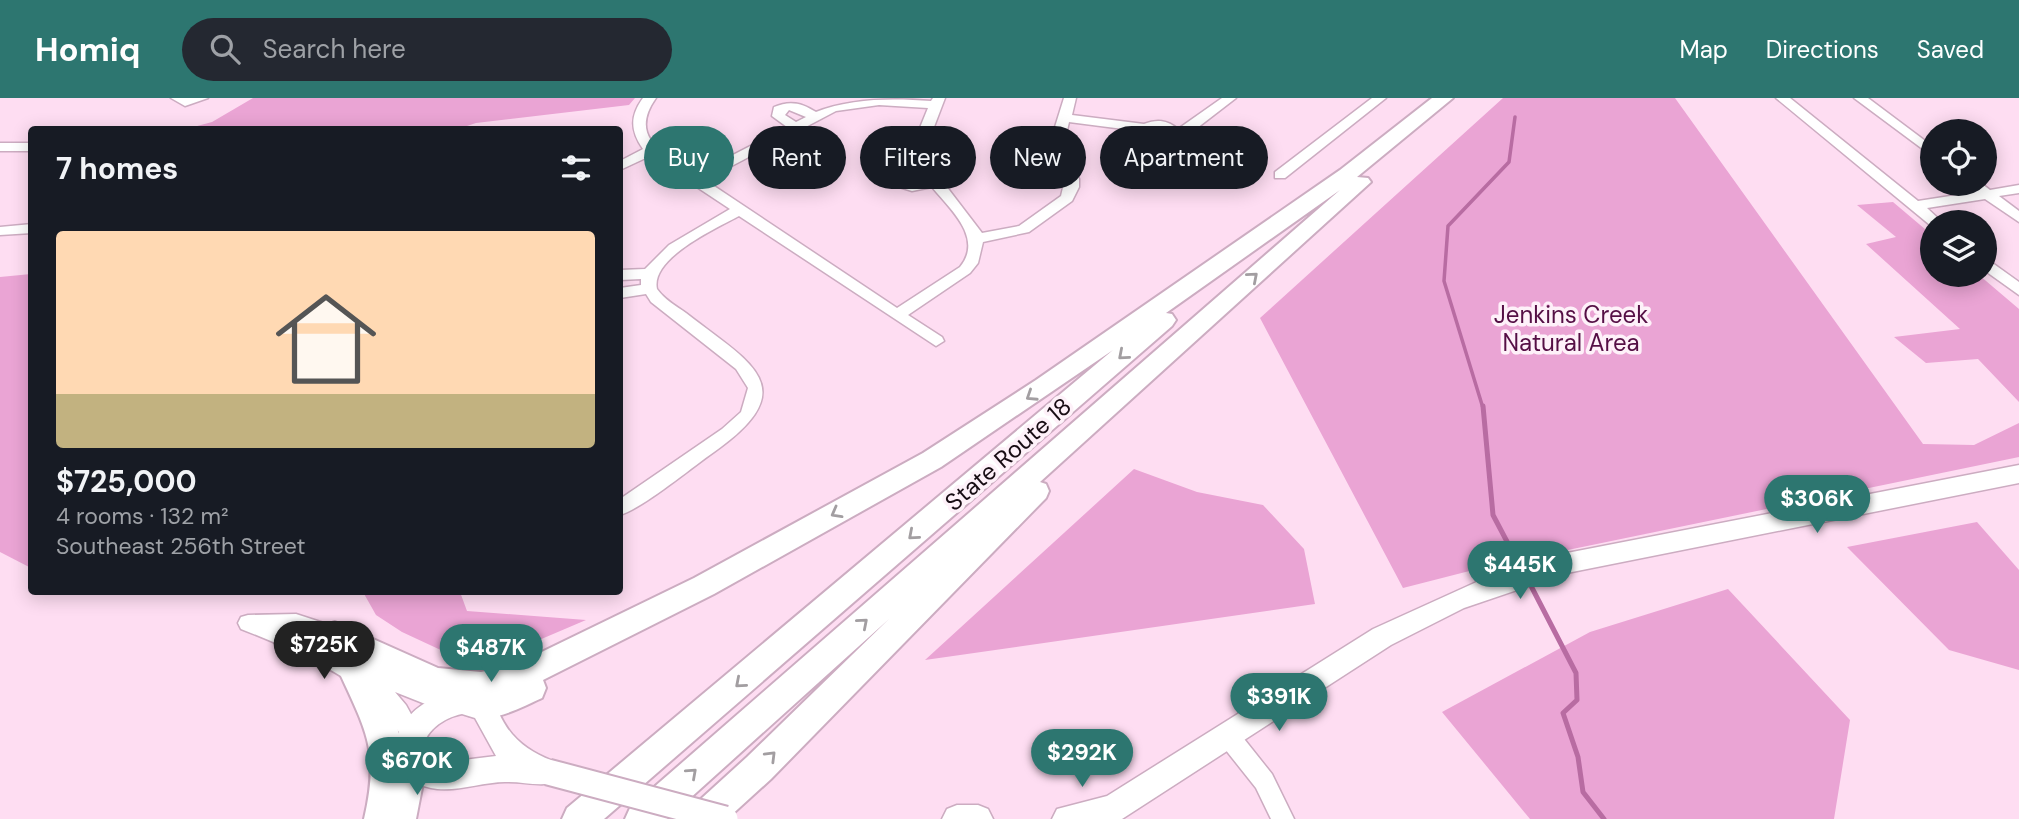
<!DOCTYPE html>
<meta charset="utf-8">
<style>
:root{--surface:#171b24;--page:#242831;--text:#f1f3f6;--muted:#9ea1a6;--line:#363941;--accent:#2d7670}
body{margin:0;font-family:"DM Sans",sans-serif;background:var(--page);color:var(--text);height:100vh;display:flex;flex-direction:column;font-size:26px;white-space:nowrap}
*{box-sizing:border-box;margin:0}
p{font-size:23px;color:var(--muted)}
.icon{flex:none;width:38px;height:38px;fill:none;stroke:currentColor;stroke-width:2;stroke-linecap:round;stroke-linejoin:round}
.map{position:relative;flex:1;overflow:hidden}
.panel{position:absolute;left:28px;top:28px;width:595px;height:469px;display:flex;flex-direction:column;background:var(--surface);border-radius:7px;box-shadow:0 4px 18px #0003}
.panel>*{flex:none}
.top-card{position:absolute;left:644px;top:28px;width:665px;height:63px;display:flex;gap:14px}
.controls{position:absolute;left:1920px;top:21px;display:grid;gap:14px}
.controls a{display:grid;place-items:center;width:77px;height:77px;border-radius:50%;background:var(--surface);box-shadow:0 4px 18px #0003;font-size:35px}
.price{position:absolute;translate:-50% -60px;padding:0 16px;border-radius:24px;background:var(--accent);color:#fff;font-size:23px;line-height:46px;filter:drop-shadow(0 2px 4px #0008)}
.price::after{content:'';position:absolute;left:50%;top:42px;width:21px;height:16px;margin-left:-10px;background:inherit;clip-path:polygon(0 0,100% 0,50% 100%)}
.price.on{background:#222;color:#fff}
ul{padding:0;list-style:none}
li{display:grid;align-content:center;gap:14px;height:371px;padding:0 28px}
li+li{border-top:2px solid var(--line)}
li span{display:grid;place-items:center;height:217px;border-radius:7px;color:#555}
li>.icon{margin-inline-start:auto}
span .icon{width:126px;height:126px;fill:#fffc;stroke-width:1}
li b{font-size:30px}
h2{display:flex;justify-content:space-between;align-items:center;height:84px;padding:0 28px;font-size:30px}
.chip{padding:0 24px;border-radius:32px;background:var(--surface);box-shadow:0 4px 18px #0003;font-size:24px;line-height:63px}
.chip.on{background:var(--accent);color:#fff}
header{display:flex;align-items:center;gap:42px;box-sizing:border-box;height:98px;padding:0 35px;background:var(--accent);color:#fff}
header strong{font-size:33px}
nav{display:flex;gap:38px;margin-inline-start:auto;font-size:24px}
.search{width:490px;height:63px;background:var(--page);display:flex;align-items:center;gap:18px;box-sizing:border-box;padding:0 24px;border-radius:38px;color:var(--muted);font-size:26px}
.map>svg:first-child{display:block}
</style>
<header>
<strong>Homiq</strong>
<div class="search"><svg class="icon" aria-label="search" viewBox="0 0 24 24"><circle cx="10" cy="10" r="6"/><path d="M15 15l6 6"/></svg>Search here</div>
<nav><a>Map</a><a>Directions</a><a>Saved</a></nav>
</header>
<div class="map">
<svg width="2019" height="721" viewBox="0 0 2019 721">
<rect width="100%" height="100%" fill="#feddf2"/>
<path fill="#eaa4d4" d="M253,0h382l-6,7 -153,18 -18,6h-272l26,-7z
M1503,0h172l248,346 51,1 45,-22v34l-534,110 -82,21 -143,-270z
M1893,104l39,33v40h47l40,34v93l-41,-43 -52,4 -32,-26 66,-8 -94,-85 30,-7 -39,-32z
M31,176h1l-1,294 -31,-16v-275z
M1134,371l63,23 66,13 41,44 11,55 -390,56z
M1977,424l42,48v100l-70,-20 -102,-103z
M1728,491l122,131 -16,99h-304l-88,-107 148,-80z
M363,494h97l7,19 119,9 -87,37 -54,-5 -43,-20 -26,-17z"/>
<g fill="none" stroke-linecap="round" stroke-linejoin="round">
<path stroke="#b86ca2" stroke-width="3.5" d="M1483,310l-39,-127 4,-55 61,-64 6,-45"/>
<path stroke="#b86ca2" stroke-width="5" d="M1483,308l10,109 30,57
M1529,484l47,91 1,27 -14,13 15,44 5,35 21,27"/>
<g stroke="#ccacc1" stroke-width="3">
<path id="minor" d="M171,0h37l-23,8z
M643,0h13c-29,41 10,56 40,76l91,-47 -15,-11 2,-9c16,-7 28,-4 42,5 35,-14 77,-14 115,-11l2,-3h12l-16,42 1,25 52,68 37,-7 42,-30 4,-17 -15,-36 14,-45h12l-4,17 72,9c13,-5 23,-4 34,5l44,-31h14l-48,37 -29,9 -17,-5 -3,-8 -70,-9 -5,21 15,36v8l-7,14 -43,31 -46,10 -5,21 -8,10 -62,42 34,22 2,4 -8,5 -197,-130c-22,12 -89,42 -82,73 7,10 19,17 29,24 64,50 120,74 28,139 -23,16 -71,56 -94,63v-16l102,-70 19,-17 7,-24 -12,-19 -85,-67 -5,-8 -26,4v-10l21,-3v-6l-21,1v-10l25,-1 24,-24 61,-36 -80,-53 -30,14v-9l23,-12c-13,-19 -13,-33 0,-51zM879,7l49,3 -13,32 1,24 -20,5 -6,10 3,6 19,6 20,-4c18,22 52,51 28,80l-63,41 -192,-128 131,-69zM789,12l17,7 -10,5 -11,-7zM1156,30l9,6h-12l-1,-4zM920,73l7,9 -14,3 -9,-4 2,-4z
M1372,0h14l-101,80h-10v-6z
M1776,0h14l128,103 58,-9 -9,-8h15l8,6 29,-5v8l-20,3 20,15v11l-34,-23 -58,9 15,14h-10l-2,3z
M1854,0h14l64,48v10z
M0,45h30l2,8h-32z
M32,126v9l-32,2v-8z
M1984,159l35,25v13l-35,-25z
M296,516l46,15 63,49 50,19 3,7 -3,7 -7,2 -53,-21 11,13 16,29 -3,7 -8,3c-11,-5 -26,-37 -41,-48 -37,-29 -85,-50 -129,-67l-3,-6 3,-6 7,-2zM296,532l32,11 32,25 -75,-35z
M1229,629l8,3 35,44 22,45h-23l-15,-31 -35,-44 -3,-7 3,-7z"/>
</g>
<g stroke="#ccacc1" stroke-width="3">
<path id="major" d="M2019,367v18l-452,90 -103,35 -73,37 -269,174h-70l5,-10 50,-13 266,-167 108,-49 86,-27z
M462,592c43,8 28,17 50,44 13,15 28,22 46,29l4,9 -4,9c-16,7 -35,0 -53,1 -23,0 -51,11 -74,6 -48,-10 -44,-59 -9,-83 13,-9 26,-12 40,-15zM462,616l13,4 21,38 -57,7 -16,-7c-3,-22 19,-38 39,-42z
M957,707h21l10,4 5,10h-51l5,-10z"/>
</g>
<g stroke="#ccacc1" stroke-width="4">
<path id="highway" d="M1432,0h21l-96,79 11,1 3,4 -331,300 6,2 3,7 -3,7 -275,281 -44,40h-41l5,-11 56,-51 142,-138 -222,200h-42l5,-11 710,-618 -174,123 6,1 4,6 -4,6 -568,493h-42l5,-11 546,-458 -172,117 -227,127 -171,86 3,8 -4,10c-23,10 -49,26 -74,17l-5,-10 3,-6 -43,-8 -99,-47 -4,-9 4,-9 11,-4 103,46 43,4 36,-8 177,-86 229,-125 113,-73 304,-210z
M356,564l11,4c14,26 31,54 36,84l8,-3 11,4 5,11 -11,57h-52c15,-65 4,-85 -23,-143l4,-10z"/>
</g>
<use href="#minor" fill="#fff" fill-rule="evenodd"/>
<use href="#major" fill="#fff" fill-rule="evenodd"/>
<use href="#highway" fill="#fff" fill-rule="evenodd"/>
<g stroke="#ccacc1" stroke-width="29" stroke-linecap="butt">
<path id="major-bridge" d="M548,674l177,47"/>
</g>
<use href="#major-bridge" stroke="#fff" stroke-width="25"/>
</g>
<defs><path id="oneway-chevron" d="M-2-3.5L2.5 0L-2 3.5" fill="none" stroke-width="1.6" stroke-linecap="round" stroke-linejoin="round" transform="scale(1.75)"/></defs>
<g stroke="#a29ea1">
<use href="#oneway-chevron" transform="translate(1253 179) rotate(-41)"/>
<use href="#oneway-chevron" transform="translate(1123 257) rotate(139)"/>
<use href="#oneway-chevron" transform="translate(1031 298) rotate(147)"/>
<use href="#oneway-chevron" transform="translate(836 415) rotate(151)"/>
<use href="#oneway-chevron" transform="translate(913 437) rotate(139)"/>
<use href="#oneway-chevron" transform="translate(863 525) rotate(-41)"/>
<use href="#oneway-chevron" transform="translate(740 585) rotate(139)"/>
<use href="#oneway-chevron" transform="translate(771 658) rotate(-45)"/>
<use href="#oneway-chevron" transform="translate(692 675) rotate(-42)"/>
</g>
<g text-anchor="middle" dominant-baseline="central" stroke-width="7" stroke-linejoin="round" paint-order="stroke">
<g font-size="24" fill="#550f45" stroke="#fef1f9">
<text x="1571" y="216">Jenkins Creek<tspan x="1571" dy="28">Natural Area</tspan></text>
</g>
<g font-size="24" fill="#170c13" stroke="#fef1f9">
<text transform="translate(1008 356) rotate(-41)">State Route 18</text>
</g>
</g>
</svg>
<div class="controls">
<a><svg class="icon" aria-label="locate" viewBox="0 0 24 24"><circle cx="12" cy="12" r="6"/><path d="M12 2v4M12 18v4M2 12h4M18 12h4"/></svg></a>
<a><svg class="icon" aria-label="layers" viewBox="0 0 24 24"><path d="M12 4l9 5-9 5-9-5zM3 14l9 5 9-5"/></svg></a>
</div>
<b class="price" style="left:1817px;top:437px">$306K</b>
<b class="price" style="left:1520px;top:503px">$445K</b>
<b class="price on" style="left:324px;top:583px">$725K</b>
<b class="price" style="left:491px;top:586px">$487K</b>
<b class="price" style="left:1279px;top:635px">$391K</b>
<b class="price" style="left:1082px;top:691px">$292K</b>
<b class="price" style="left:417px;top:699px">$670K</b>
<div class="top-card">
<a class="chip on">Buy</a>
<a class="chip">Rent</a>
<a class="chip">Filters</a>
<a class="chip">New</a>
<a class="chip">Apartment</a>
</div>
<section class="panel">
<h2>7 homes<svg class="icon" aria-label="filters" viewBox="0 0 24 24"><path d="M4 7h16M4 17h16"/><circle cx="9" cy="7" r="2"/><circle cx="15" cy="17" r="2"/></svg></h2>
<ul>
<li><span style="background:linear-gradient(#ffd9b3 75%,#c2b280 0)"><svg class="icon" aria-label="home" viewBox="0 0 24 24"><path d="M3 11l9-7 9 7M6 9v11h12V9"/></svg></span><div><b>$725,000</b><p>4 rooms · 132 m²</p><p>Southeast 256th Street</p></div></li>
</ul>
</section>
</div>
